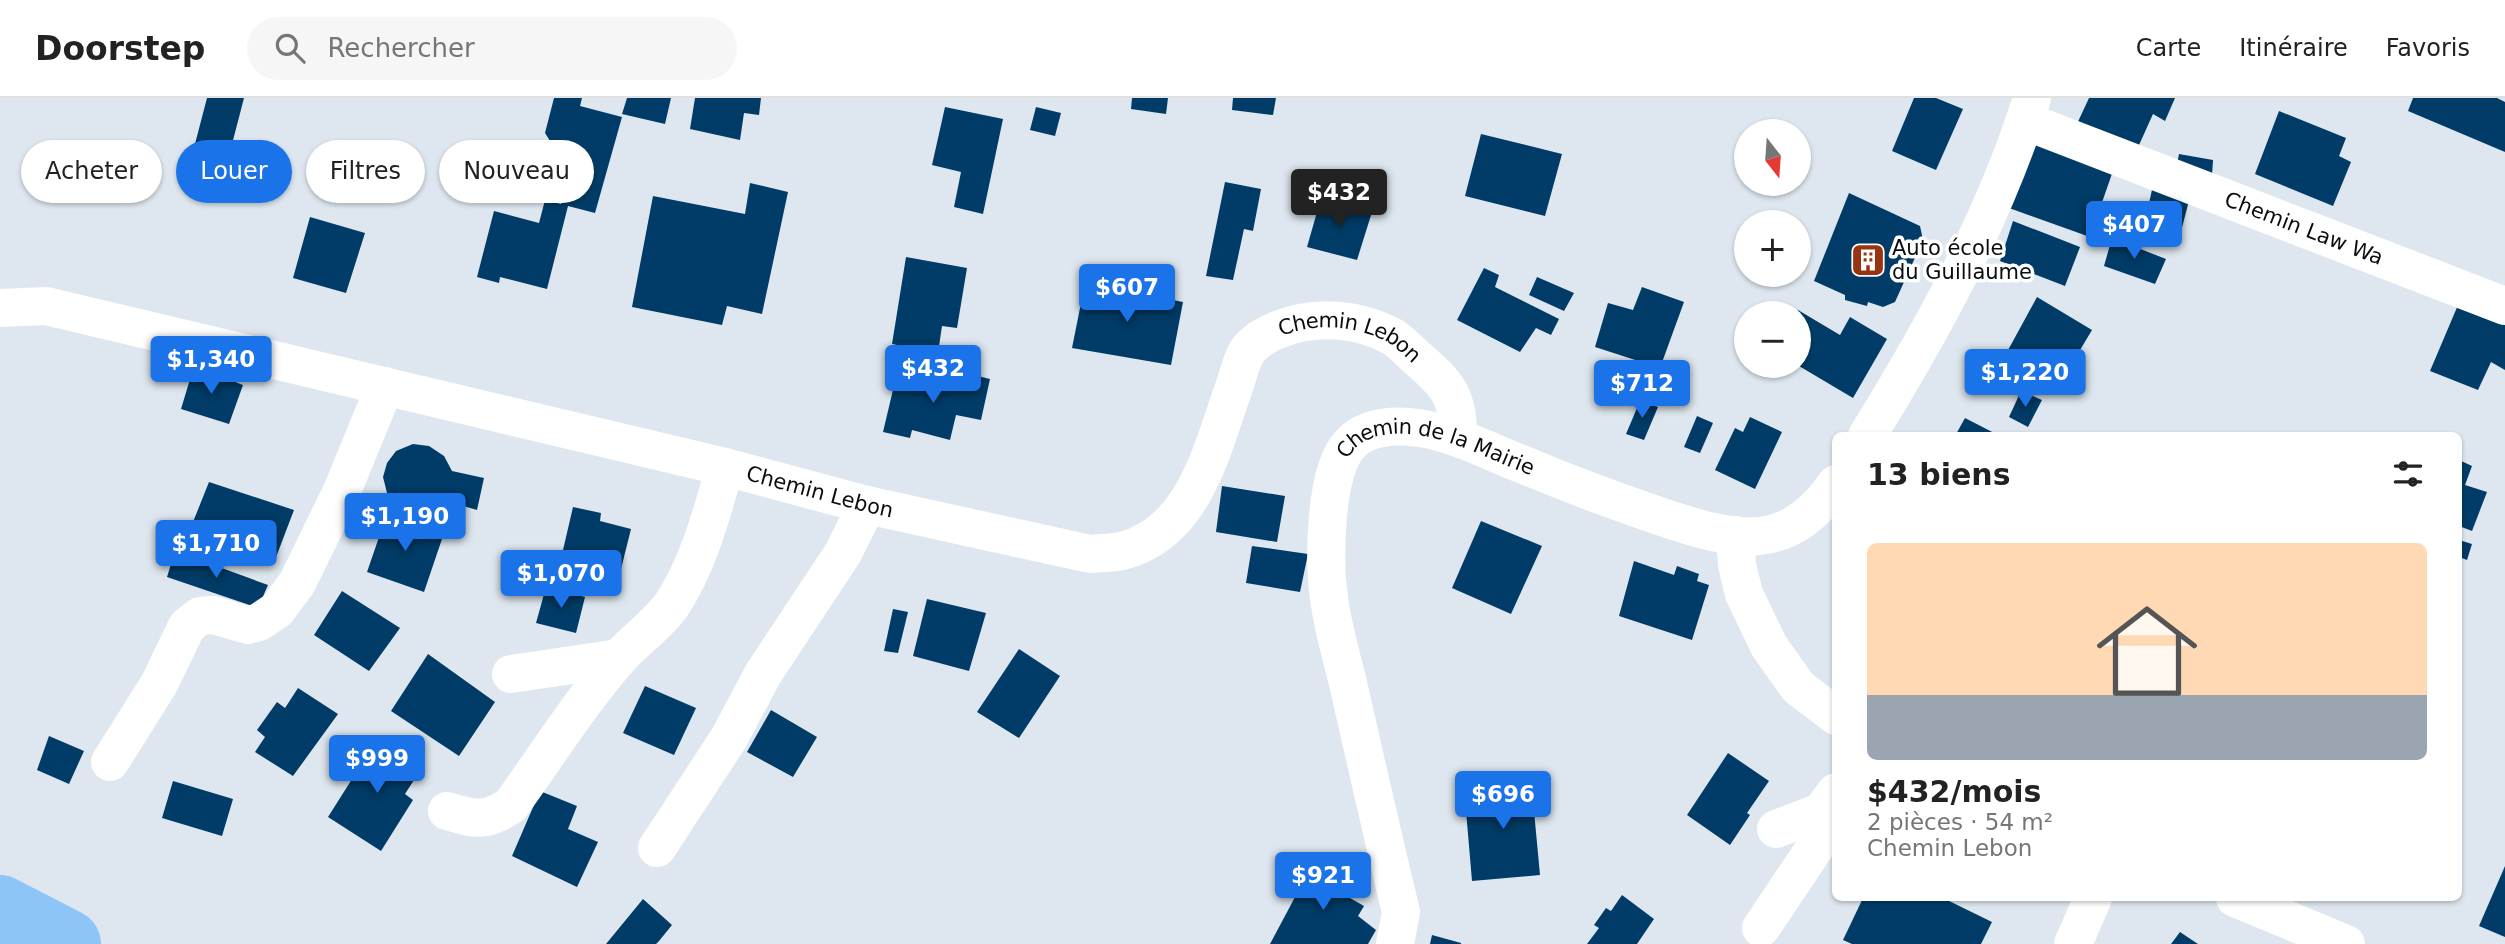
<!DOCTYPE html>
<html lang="fr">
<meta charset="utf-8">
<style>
:root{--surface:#fff;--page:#f6f6f6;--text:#222;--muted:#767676;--line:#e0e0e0;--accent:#1a73e8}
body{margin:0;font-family:"DejaVu Sans",sans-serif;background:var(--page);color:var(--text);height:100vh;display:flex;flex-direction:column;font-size:26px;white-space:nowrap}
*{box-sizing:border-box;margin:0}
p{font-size:23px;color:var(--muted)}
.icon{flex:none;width:38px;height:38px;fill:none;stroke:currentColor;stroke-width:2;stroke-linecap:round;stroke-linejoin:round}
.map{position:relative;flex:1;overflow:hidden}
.details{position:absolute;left:1832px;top:334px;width:630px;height:469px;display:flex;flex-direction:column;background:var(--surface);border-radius:10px;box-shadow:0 2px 5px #0004}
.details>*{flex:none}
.guide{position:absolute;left:21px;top:42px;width:665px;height:63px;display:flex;gap:14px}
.needle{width:46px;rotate:163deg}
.controls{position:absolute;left:1734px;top:21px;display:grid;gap:14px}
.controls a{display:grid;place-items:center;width:77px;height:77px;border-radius:50%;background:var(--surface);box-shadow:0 2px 5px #0004;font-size:35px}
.price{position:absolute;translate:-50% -60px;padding:0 16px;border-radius:7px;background:var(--accent);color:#fff;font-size:23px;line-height:46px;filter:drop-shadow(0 2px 4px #0008)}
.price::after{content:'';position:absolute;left:50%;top:42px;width:21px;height:16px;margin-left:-10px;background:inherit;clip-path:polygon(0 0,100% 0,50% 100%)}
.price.on{background:#222;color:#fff}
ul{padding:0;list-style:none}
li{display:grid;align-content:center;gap:14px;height:371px;padding:0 35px}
li span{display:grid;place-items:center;height:217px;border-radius:10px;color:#555}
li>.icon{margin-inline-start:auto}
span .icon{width:126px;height:126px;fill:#fffc;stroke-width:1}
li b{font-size:30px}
h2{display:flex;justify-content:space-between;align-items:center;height:84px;padding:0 35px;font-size:30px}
.chip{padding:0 24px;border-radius:32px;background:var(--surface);box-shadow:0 2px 5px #0004;font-size:24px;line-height:63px}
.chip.on{background:var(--accent);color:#fff}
header{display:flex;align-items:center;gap:42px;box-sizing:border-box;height:98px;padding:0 35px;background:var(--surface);border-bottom:2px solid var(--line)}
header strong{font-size:33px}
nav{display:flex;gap:38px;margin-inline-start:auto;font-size:24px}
.search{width:490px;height:63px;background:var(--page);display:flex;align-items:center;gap:18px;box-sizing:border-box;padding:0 24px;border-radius:38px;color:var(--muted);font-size:26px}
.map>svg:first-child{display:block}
</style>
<header>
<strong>Doorstep</strong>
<div class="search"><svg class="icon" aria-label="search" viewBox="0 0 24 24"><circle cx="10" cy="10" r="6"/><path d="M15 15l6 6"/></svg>Rechercher</div>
<nav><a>Carte</a><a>Itinéraire</a><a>Favoris</a></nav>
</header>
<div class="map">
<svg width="2505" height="846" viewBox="0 0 2505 846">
<rect width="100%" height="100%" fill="#dee7ef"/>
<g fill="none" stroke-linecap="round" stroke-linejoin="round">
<path stroke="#8ec5f8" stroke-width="70" d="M0,812l66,34"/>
</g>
<path fill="#003c67" d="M207,0h37l-19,73 -35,-8z
M554,0h28l-2,8 42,11 -27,96 -27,-7 -21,83 -47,-12 -1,6 -22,-6 17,-66 45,12 6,-23 16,4 15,-51 -22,-6 -9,-14z
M627,0h44l-6,26 -43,-10z
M695,0h66l-2,17 -15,-2 -4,27 -50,-11z
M1132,0h36l-2,16 -35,-5z
M1233,0h43l-3,17 -41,-5z
M1914,0h22l27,11 -27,61 -44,-19z
M2089,0h86l-10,23 -12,-7 -18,40 -59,-28z
M2413,0h84l8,4v50l-97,-41z
M945,9l58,12 -20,95 -29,-7 7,-35 -29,-7z
M1036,9l25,6 -6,23 -25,-6z
M2279,13l67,27 -7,18 12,6 -18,44 -78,-32z
M1481,36l81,20 -17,62 -80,-20z
M2039,38l76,29 -25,72 -81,-29z
M2179,56l34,6 -1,16 -36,-7z
M1225,84l36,7 -8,42 -9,-2 -11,51 -27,-4z
M750,85l38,9 -26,122 -35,-8 -5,19 -90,-18 21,-111 92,18z
M2153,87l38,8 -13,50 -36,-7z
M1849,95l71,33 3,14 -28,62 -12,5 -15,-5 -1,4 -22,-6v-5l-31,-14z
M1321,100l51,14 -15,48 -50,-13z
M310,119l55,16 -19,60 -53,-15z
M2013,123l67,26 -15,39 -65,-25z
M2112,140l54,21 -11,25 -51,-18z
M906,159l61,11 -10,60 -15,-2 -4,27 -46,-9z
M1484,170l15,7 -4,12 64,32 -8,16 -15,-7 -16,24 -63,-32z
M1537,179l37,16 -10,18 -35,-16z
M1085,185l98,19 -12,63 -99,-17z
M1642,189l42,15 -24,66 -65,-21 13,-44 25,7z
M2037,199l55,33 -31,52 -54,-30z
M2458,207l47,18v47l-14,-8 -13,28 -48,-19z
M1798,212l42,25 10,-18 37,22 -34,59 -54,-32v-53h-3z
M194,268l49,19 -14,39 -48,-15z
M897,275l66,15 2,-15 25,6 -9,41 -25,-5 -6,25 -38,-10 -2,8 -27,-6z
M2021,293l21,9 -14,27 -19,-10z
M1640,303l18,6 -14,33 -18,-6z
M1697,318l16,7 -13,30 -16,-6z
M1750,319l32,15 -27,57 -40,-19 20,-42 8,4z
M1965,320l35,18h-45z
M413,346l16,2 15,10 8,15 32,7 -7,32 -34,-10 -12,10 -16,2 -15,-5 -13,-14 -4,-16 4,-14 9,-12z
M2459,362l13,6 -7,19 22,7 -15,39 -13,-5z
M209,384l85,28 -21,55 -58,-17 -3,8 -22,-7 3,-10 -6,-2z
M1222,388l63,10 -8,46 -61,-10z
M573,409l28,6 -1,8 31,8 -12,48 -59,-14z
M387,416l56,22 -19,56 -57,-20z
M1481,423l61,25 -31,68 -59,-26z
M2459,442l13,4 -5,16 -8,-3z
M1252,448l56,8 -8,38 -54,-9z
M175,453l93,34 -10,23 -91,-31z
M1634,463l40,14 3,-9 22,8 -2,7 12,4 -17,55 -73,-24z
M546,489l39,10 -9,36 -40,-10z
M342,493l58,37 -31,43 -55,-36z
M927,501l59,14 -17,58 -56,-15z
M893,511l15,3 -10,41 -14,-2z
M1019,551l41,27 -41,62 -42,-26z
M428,556l67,48 -36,54 -68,-45z
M645,588l51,22 -22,47 -51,-22z
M298,590l40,26 -45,62 -38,-24 10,-15 -8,-7 20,-28 8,6z
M771,612l46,27 -24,40 -46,-25z
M49,638l35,15 -15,33 -32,-14z
M378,640l45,28 -18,28 8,6 -32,51 -53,-34z
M1728,655l41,28 -22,32 3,2 -20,30 -43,-30z
M1531,681l9,96 -68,6 -7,-82 17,-2 -1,-14z
M173,683l60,18 -11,37 -60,-18z
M540,693l37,15 -9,23 30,13 -21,45 -65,-31z
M1318,756l28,17 -10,19 28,16 -6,10 18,14 -8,14h-98z
M2505,768v71l-26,-11z
M1622,797l32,24 -17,25h-50l12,-16 -5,-3 12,-17 5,3z
M1863,800h80l49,24 -11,22h-129l-9,-4z
M643,801l29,26 -13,16 -3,3h-50z
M2180,834l18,12h-27z
M1432,837l29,8v1h-31z"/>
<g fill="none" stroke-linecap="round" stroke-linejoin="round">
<g stroke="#fff" stroke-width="38">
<path id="s1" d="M2025,23l480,185"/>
<path id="s2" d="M0,210l46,-2 679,161 142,38 223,49c10,-1 22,-1 32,-3 71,-18 89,-98 110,-158 5,-13 8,-28 14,-40 7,-11 22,-20 34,-24 36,-14 78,-11 113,8 8,5 16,14 24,21 30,26 42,38 41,80"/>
<path d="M1867,338c65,-105 128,-219 165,-338"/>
<path d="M1735,437l2,30 7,29 25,52 29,41 38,29"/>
<path d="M511,576l108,-16"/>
<path d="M110,664l49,-78 28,-58 13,-10 13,-1 35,10 11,-3 18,-12 20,-27 45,-92 43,-105"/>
<path d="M447,713c28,8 39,12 64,-6 35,-48 68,-101 107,-146 17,-19 38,-33 53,-53 27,-40 41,-93 54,-139"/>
<path d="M1776,731l45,-17"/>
<path d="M657,750l72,-110 34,-64 80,-121 24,-48"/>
<path d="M2235,800l111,46"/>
<path d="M1761,830l55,-82 5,-34 15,-20"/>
<path id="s3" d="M1395,846l6,-32c-17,-70 -33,-141 -49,-211 -7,-34 -19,-69 -23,-103 -5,-37 -5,-127 21,-154 17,-18 46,-19 69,-16 36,5 71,24 105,37 45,19 91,36 138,52 30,10 66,22 98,19 34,-4 57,-25 76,-52"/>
<path d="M2073,846l20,-46"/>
</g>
</g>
<defs>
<g id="building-square" transform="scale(1.75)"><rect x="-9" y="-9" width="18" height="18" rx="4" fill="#9a3310" stroke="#fff"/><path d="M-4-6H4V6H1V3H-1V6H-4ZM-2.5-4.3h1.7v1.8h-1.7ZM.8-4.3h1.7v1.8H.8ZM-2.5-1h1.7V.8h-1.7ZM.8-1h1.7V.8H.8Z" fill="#fff"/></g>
</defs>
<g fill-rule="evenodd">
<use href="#building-square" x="1868" y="162"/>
</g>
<g text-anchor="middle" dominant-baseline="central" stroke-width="7" stroke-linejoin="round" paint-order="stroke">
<g font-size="21" fill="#0a0d10" stroke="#fff">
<text stroke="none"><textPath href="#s1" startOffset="299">Chemin Law Wa</textPath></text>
<text stroke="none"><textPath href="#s2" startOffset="1512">Chemin Lebon</textPath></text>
<text stroke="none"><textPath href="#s3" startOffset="604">Chemin de la Mairie</textPath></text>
<text stroke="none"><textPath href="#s2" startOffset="842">Chemin Lebon</textPath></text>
</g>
<g font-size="21" fill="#0a0d10" stroke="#fff" text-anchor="start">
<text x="1892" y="150">Auto école<tspan x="1892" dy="24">du Guillaume</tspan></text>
</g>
</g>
</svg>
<div class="controls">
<a><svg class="needle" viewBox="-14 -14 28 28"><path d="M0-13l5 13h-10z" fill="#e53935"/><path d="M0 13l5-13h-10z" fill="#767676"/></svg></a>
<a>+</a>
<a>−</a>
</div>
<b class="price on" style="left:1339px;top:131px">$432</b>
<b class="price" style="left:2134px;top:163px">$407</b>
<b class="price" style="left:1127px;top:226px">$607</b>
<b class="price" style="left:211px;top:298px">$1,340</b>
<b class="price" style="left:933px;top:307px">$432</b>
<b class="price" style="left:2025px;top:311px">$1,220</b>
<b class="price" style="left:1642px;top:322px">$712</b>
<b class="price" style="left:405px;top:455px">$1,190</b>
<b class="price" style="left:216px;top:482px">$1,710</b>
<b class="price" style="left:561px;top:512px">$1,070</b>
<b class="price" style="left:377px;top:697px">$999</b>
<b class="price" style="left:1503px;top:733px">$696</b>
<b class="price" style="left:1323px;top:814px">$921</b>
<div class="guide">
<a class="chip">Acheter</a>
<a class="chip on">Louer</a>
<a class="chip">Filtres</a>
<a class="chip">Nouveau</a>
</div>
<section class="details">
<h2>13 biens<svg class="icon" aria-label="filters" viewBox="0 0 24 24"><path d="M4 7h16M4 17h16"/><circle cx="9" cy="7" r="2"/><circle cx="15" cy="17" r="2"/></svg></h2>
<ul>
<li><span style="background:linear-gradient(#ffd9b3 70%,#9aa5b1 0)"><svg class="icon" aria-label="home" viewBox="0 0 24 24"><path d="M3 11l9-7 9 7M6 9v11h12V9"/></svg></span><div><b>$432/mois</b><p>2 pièces · 54 m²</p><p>Chemin Lebon</p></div></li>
</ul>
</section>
</div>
